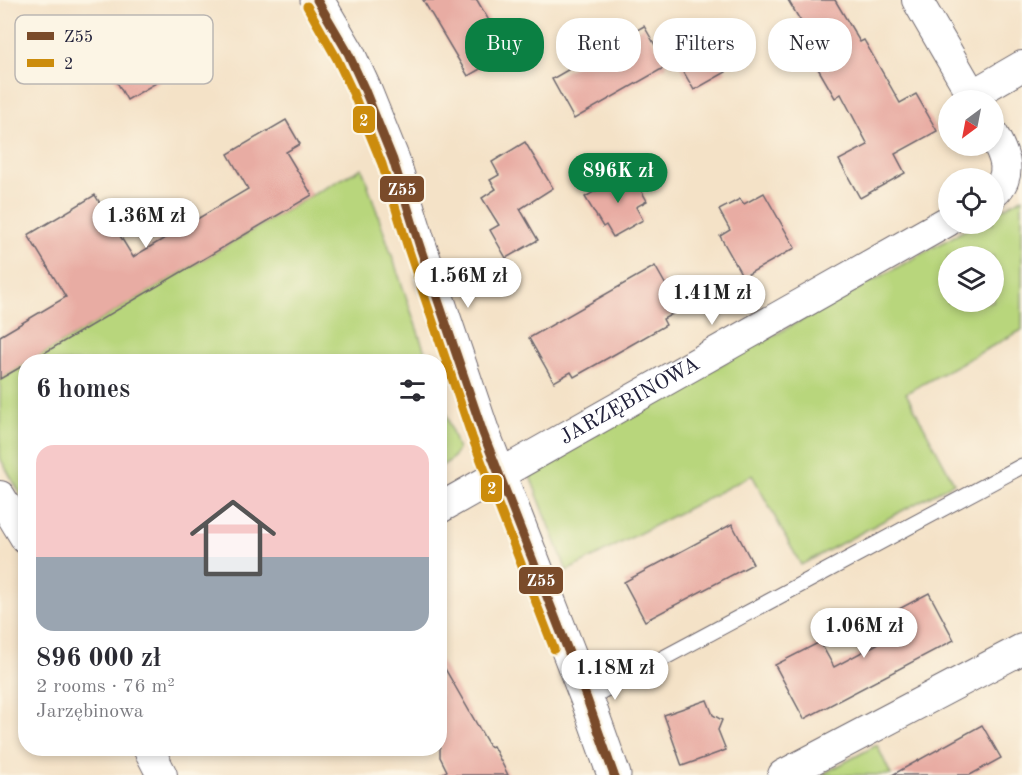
<!DOCTYPE html>
<meta charset="utf-8">
<style>
:root{--surface:#fff;--page:#f7f7f7;--text:#2b2b33;--muted:#7c7c81;--line:#e1e1e2;--accent:#0b8043}
body{margin:0;font-family:"Old Standard TT",serif;background:var(--page);color:var(--text);height:100vh;display:flex;flex-direction:column;font-size:22px;white-space:nowrap}
*{box-sizing:border-box;margin:0}
p{font-size:20px;color:var(--muted)}
.icon{flex:none;width:33px;height:33px;fill:none;stroke:currentColor;stroke-width:2;stroke-linecap:round;stroke-linejoin:round}
.map{position:relative;flex:1;overflow:hidden}
.side{position:absolute;left:18px;top:354px;width:429px;height:402px;display:flex;flex-direction:column;background:var(--surface);border-radius:24px;box-shadow:0 3px 9px #0003}
.side>*{flex:none}
.banner{position:absolute;left:465px;top:18px;width:466px;height:54px;display:flex;gap:12px}
.needle{width:39px;rotate:212deg}
.tools{position:absolute;left:938px;top:90px;display:grid;gap:12px}
.tools a{display:grid;place-items:center;width:66px;height:66px;border-radius:50%;background:var(--surface);box-shadow:0 3px 9px #0003;font-size:30px}
.price{position:absolute;translate:-50% -51px;padding:0 14px;border-radius:21px;background:#fff;color:#222;font-size:20px;line-height:39px;filter:drop-shadow(0 2px 3px #0008)}
.price::after{content:'';position:absolute;left:50%;top:36px;width:18px;height:14px;margin-left:-9px;background:inherit;clip-path:polygon(0 0,100% 0,50% 100%)}
.price.current{background:var(--accent);color:#fff}
ul{padding:0;list-style:none}
li{display:grid;align-content:center;gap:12px;height:318px;padding:0 18px}
li+li{border-top:2px solid var(--line)}
li span{display:grid;place-items:center;height:186px;border-radius:18px;color:#555}
li>.icon{margin-inline-start:auto}
span .icon{width:108px;height:108px;fill:#fffc;stroke-width:1}
li b{font-size:26px}
h2{display:flex;justify-content:space-between;align-items:center;height:72px;padding:0 18px;font-size:26px}
.chip{padding:0 21px;border-radius:24px;background:var(--surface);box-shadow:0 3px 9px #0003;font-size:21px;line-height:54px}
.chip.current{background:var(--accent);color:#fff}
.map>svg:first-child{display:block}
</style>
<div class="map">
<svg width="1022" height="775" viewBox="0 0 1022 775">
<rect width="100%" height="100%" fill="#fcf5e5"/>
<filter id="ink" filterUnits="userSpaceOnUse"><feTurbulence type="fractalNoise" baseFrequency=".0167" numOctaves="2"/><feDisplacementMap in="SourceGraphic" scale="12" xChannelSelector="R" yChannelSelector="G"/><feConvolveMatrix kernelMatrix="1 2 1 2 8 2 1 2 1" color-interpolation-filters="sRGB"/></filter>
<filter id="wash" filterUnits="userSpaceOnUse"><feTurbulence type="fractalNoise" baseFrequency=".008" numOctaves="4" result="noise"/><feDisplacementMap in="SourceGraphic" scale="24" xChannelSelector="R" yChannelSelector="G"/><feGaussianBlur stdDeviation="1.35" result="paint"/><feColorMatrix in="noise" values="0 0 0 0 0 0 0 0 0 0 0 0 0 0 0 0 0 1.4 0 .05"/><feComposite in="paint" operator="in"/></filter>
<g filter="url(#wash)">
<rect width="100%" height="100%" fill="#f4e2c7"/>
<path fill="#b8d67c" stroke="#6d7c5c" stroke-width="1.5" fill-rule="evenodd" d="M362,168l66,193 -399,1 283,-167z
M1022,198v132l-116,63 48,90 -153,82 -49,-90 -185,96 -39,-100 448,-247h17v-10zM948,256h45v46h-45z
M25,364v138l-25,-44v-79z
M440,395l18,55 -7,10 -11,7z
M877,745l14,30h-70z"/>
<g id="blocks">
<path fill="#e8aca3" d="M423,0h54l31,53 -40,23z
M788,0h47l25,42 4,-2 36,63 16,-9 21,37 -42,23 10,19 -45,25 -21,-38 29,-15 -27,-51 -6,4 -22,-38 8,-5z
M155,25l25,44 -53,31 -25,-45 14,-8 -2,-4 24,-13 1,3z
M644,26l23,40 -93,53 -22,-40z
M707,30l13,21 -5,3 11,18 -32,18 -23,-40z
M286,120l14,24 -14,8 26,43 -283,167h-3v2l-26,15v-43l66,-39 -38,-62 67,-40 38,62 115,-68 -20,-35z
M525,142l28,46 -33,21 18,31 -32,18 -16,-28 9,-5 -17,-27 14,-9 -6,-9 9,-5 -7,-13z
M630,171l17,30 -11,6 7,13 -30,17 -7,-12 -3,2 -18,-30z
M764,193l31,55 -52,29 -23,-41 10,-6 -11,-20 21,-11 4,5z
M655,266l25,44 -17,9 3,6 -51,29 -41,23 -3,-5 -17,10 -25,-44z
M732,524l21,40 -108,57 -21,-39z
M929,593l25,47 -150,79 -29,-54 45,-23 14,25 60,-32 -10,-18z
M440,660l50,87 3,-1 15,29h-69l8,-4 -7,-14z
M707,700l6,15 9,5 -4,10 8,20 -44,16 -18,-51z
M982,725l19,33 -31,17h-78z"/>
</g>
</g>
<g filter="url(#ink)">
<use href="#blocks" fill-opacity="0" stroke="#6c656c" stroke-width="1.5"/>
<g fill="none" stroke-linecap="round" stroke-linejoin="round">
<g stroke="#6c656c" stroke-width="17">
<path id="service" d="M587,699l435,-233"/>
</g>
<g stroke="#6c656c" stroke-width="32">
<g id="minor">
<path d="M917,0l58,100"/>
<path d="M972,95l50,-29"/>
<path d="M993,134c12,22 21,41 0,60"/>
<path d="M0,496l26,43"/>
<path id="s1" d="M440,508l508,-287"/>
<path d="M148,748l14,27"/>
<path d="M783,775l239,-126"/>
</g>
</g>
<g stroke="#6c656c" stroke-width="35">
<path id="tertiary" d="M317,0l31,53 16,35 29,72 26,84 64,189 104,266 27,76"/>
</g>
<use href="#service" stroke="#fff" stroke-width="15"/>
<use href="#minor" stroke="#fff" stroke-width="30"/>
<use href="#tertiary" stroke="#fff" stroke-width="33"/>
<g stroke="#fcf5e5" stroke-width="14">
<path id="bus-1" d="M317,0l31,53 16,35 29,72 26,84 64,189 104,266 27,76"/>
</g>
<g stroke="#fcf5e5" stroke-width="14">
<path id="bus-2" d="M307,6l30,53 16,34 29,71 26,84 64,189 82,212"/>
</g>
<use href="#bus-1" stroke="#7a4b2a" stroke-width="9"/>
<use href="#bus-2" stroke="#cc8c0c" stroke-width="9"/>
</g>
</g>
<g text-anchor="middle" dominant-baseline="central" stroke-width="6" stroke-linejoin="round" paint-order="stroke">
<g font-size="21" fill="#22223b" stroke="#fcf5e5">
<text stroke="none"><textPath href="#s1" startOffset="218">JARZĘBINOWA</textPath></text>
</g>
</g>
<rect x="15" y="15" width="198" height="69" rx="9" fill="#fcf5e5" stroke="#bbb6b2" stroke-width="1.5"/>
<rect x="27" y="32" width="27" height="8" fill="#7a4b2a"/>
<rect x="27" y="59" width="27" height="8" fill="#cc8c0c"/>
<g font-size="16" fill="#22223b">
<text x="64" y="42">Z55</text>
<text x="64" y="69">2</text>
</g>
<g stroke="#fcf5e5" stroke-width="2">
<rect x="352" y="105" width="24" height="29" rx="6" fill="#cc8c0c"/>
<rect x="379" y="175" width="46" height="28" rx="6" fill="#7a4b2a"/>
<rect x="480" y="474" width="23" height="29" rx="6" fill="#cc8c0c"/>
<rect x="518" y="566" width="46" height="29" rx="6" fill="#7a4b2a"/>
</g>
<g font-size="16" text-anchor="middle" font-weight="bold" fill="#fff">
<text x="364" y="126">2</text>
<text x="402" y="195">Z55</text>
<text x="492" y="494">2</text>
<text x="541" y="586">Z55</text>
</g>
</svg>
<div class="tools">
<a><svg class="needle" viewBox="-14 -14 28 28"><path d="M0-13l5 13h-10z" fill="#e53935"/><path d="M0 13l5-13h-10z" fill="#7c7c81"/></svg></a>
<a><svg class="icon" aria-label="locate" viewBox="0 0 24 24"><circle cx="12" cy="12" r="6"/><path d="M12 2v4M12 18v4M2 12h4M18 12h4"/></svg></a>
<a><svg class="icon" aria-label="layers" viewBox="0 0 24 24"><path d="M12 4l9 5-9 5-9-5zM3 14l9 5 9-5"/></svg></a>
</div>
<b class="price current" style="left:618px;top:204px">896K zł</b>
<b class="price" style="left:146px;top:249px">1.36M zł</b>
<b class="price" style="left:468px;top:309px">1.56M zł</b>
<b class="price" style="left:712px;top:326px">1.41M zł</b>
<b class="price" style="left:864px;top:659px">1.06M zł</b>
<b class="price" style="left:615px;top:701px">1.18M zł</b>
<div class="banner">
<a class="chip current">Buy</a>
<a class="chip">Rent</a>
<a class="chip">Filters</a>
<a class="chip">New</a>
</div>
<section class="side">
<h2>6 homes<svg class="icon" aria-label="filters" viewBox="0 0 24 24"><path d="M4 7h16M4 17h16"/><circle cx="9" cy="7" r="2"/><circle cx="15" cy="17" r="2"/></svg></h2>
<ul>
<li><span style="background:linear-gradient(#f6c9c9 60%,#9aa5b1 0)"><svg class="icon" aria-label="home" viewBox="0 0 24 24"><path d="M3 11l9-7 9 7M6 9v11h12V9"/></svg></span><div><b>896 000 zł</b><p>2 rooms · 76 m²</p><p>Jarzębinowa</p></div></li>
</ul>
</section>
</div>
